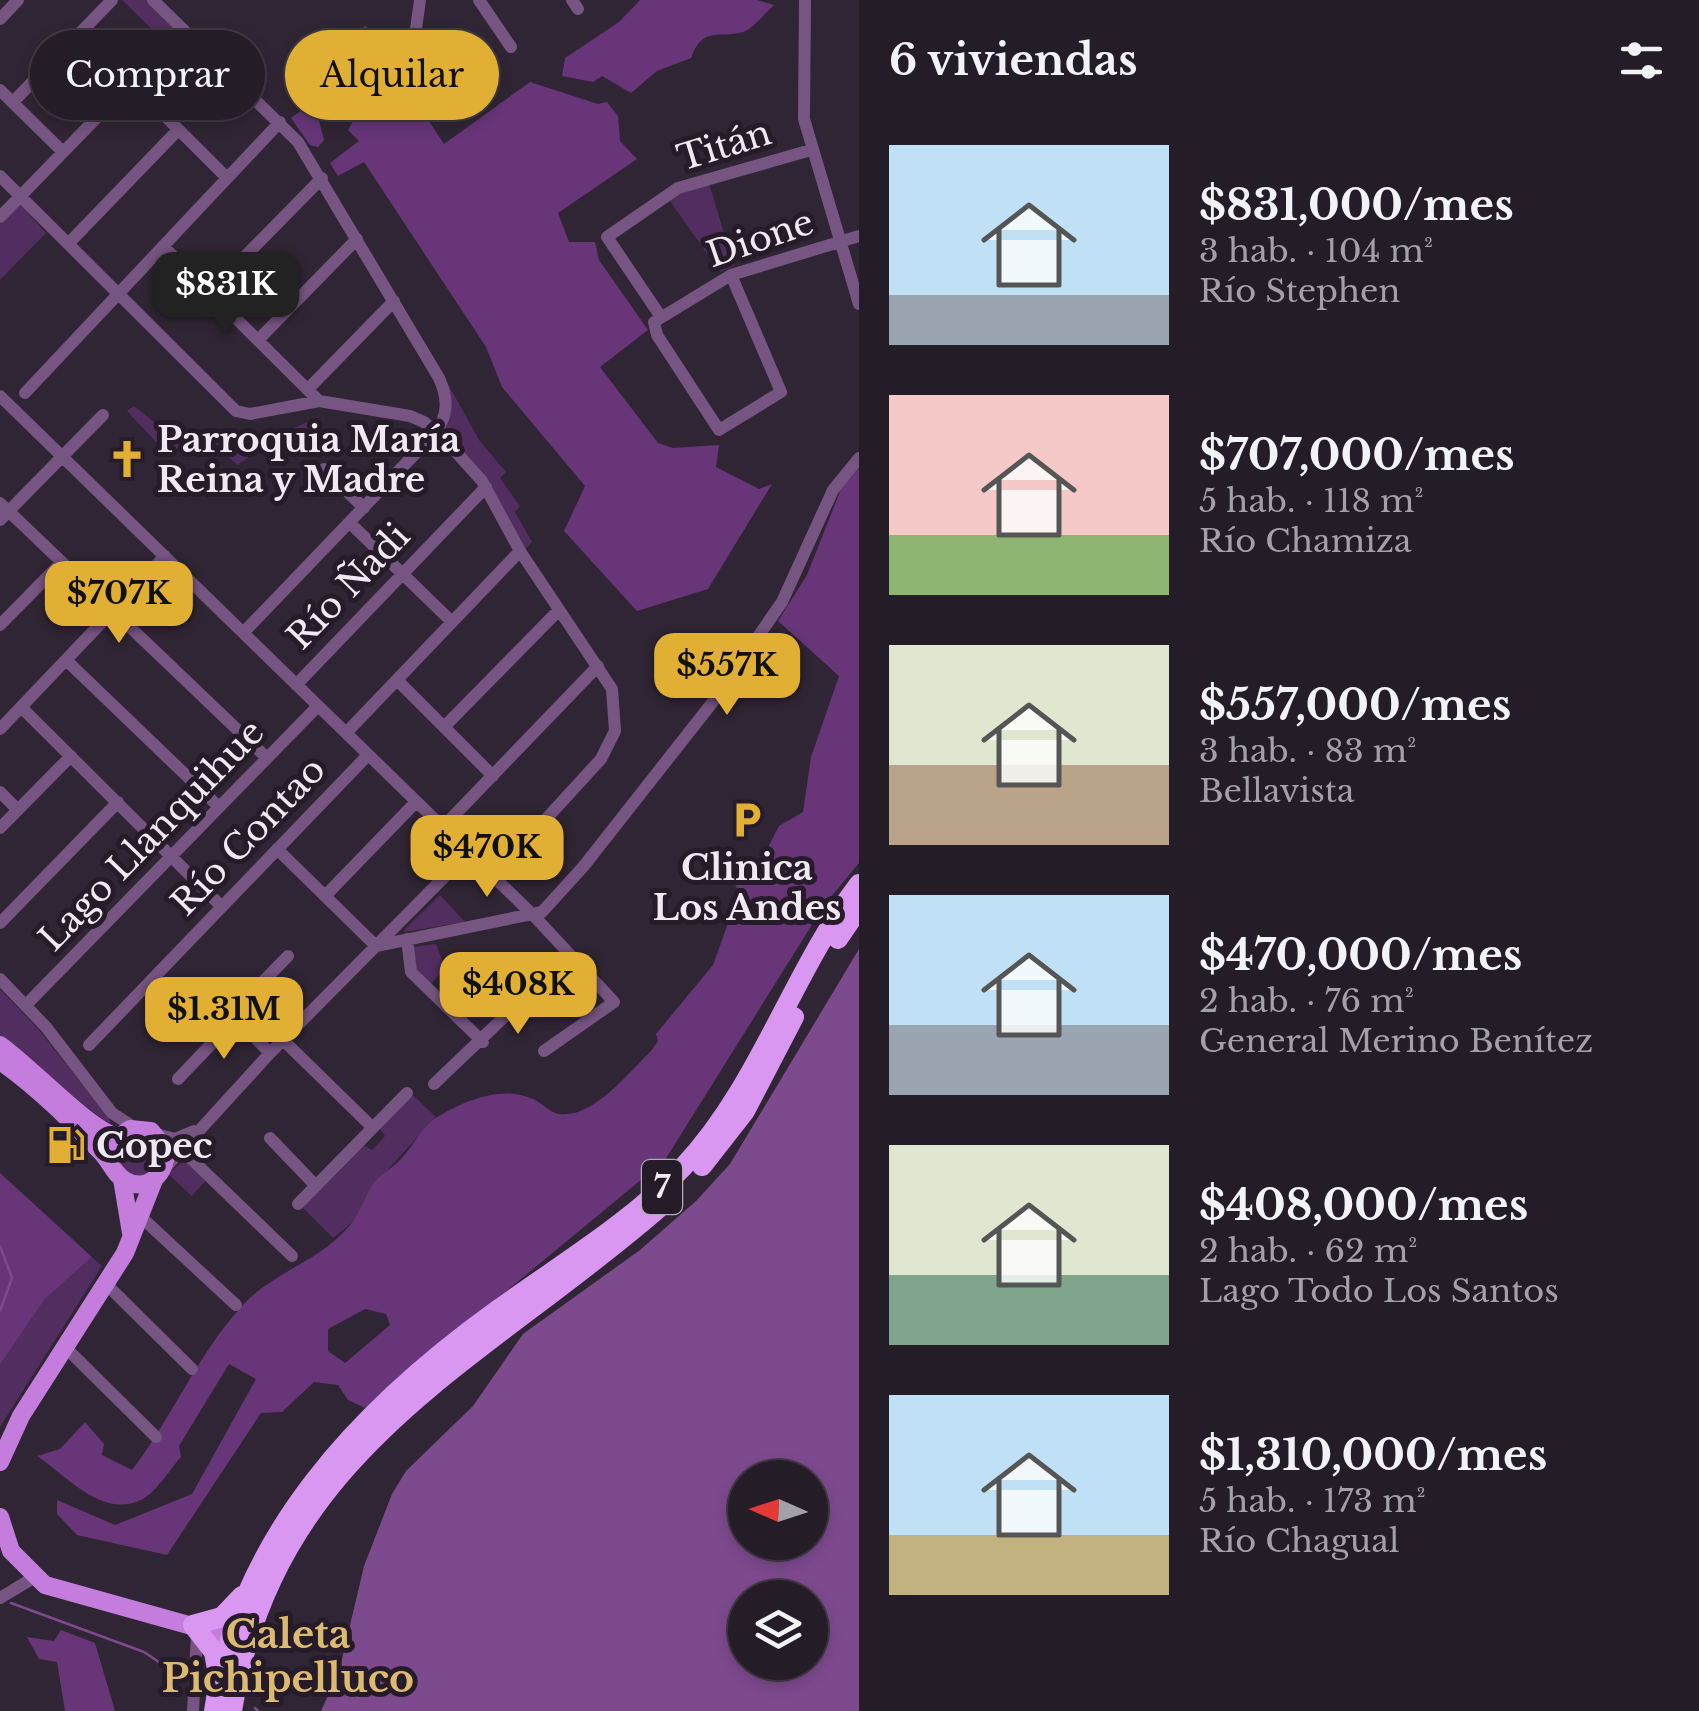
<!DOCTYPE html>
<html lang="es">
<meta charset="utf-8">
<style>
:root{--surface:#241c27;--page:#2c252f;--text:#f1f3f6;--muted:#a3a1a7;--line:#413a44;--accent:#e1af34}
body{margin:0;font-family:"Libre Baskerville",serif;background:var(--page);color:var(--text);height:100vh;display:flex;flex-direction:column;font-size:38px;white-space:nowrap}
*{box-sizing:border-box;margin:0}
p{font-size:32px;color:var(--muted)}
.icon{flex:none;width:55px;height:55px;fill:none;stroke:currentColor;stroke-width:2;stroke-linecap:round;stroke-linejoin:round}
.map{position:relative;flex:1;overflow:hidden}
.sheet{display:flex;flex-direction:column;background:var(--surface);width:840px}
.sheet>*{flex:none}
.banner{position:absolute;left:30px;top:30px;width:678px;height:90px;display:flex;gap:20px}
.needle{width:65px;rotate:273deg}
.fabs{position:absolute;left:728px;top:1460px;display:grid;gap:20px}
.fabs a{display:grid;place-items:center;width:100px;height:100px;border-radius:50%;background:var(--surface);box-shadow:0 5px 15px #0003,0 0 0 2px var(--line);font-size:50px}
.price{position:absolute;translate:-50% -85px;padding:0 22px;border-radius:20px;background:var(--accent);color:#111;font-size:32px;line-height:65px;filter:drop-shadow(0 2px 5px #0008)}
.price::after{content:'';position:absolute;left:50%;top:60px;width:30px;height:22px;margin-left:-15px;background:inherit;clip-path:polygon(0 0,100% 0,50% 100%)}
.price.on{background:#222;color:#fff}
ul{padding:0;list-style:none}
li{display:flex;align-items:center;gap:30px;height:250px;padding:0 30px}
li span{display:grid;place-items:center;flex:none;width:280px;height:200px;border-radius:0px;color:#555}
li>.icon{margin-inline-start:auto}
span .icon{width:120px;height:120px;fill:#fffc;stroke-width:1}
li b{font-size:42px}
h2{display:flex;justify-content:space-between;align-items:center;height:120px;padding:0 30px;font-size:42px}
.pill{padding:0 35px;border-radius:45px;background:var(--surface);box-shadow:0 5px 15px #0003,0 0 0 2px var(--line);font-size:35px;line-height:90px}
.pill.on{background:var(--accent);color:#111}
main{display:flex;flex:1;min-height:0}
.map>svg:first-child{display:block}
</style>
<main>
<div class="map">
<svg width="859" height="1711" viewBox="0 0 859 1711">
<rect width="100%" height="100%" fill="#302534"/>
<path fill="#522d5f" d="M122,0h26l27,29 -11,12z
M709,183l25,83 -14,6 -50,-71 4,-6z
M20,204l26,29 -46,47v-56z
M448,384l31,56 27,32 -6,6 20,28 -5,6 17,30 -8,8 -24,-44 -60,-72 11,-27z
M134,406l28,22 9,-2 14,6 -1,10 -14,15 -43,-46z
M307,422l10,3 2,8 20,4 2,9 -17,11 -17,-14 -33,6 -6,-4 8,-9z
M217,428l42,21 -21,16c-12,-8 -17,-21 -33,-29z
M440,895l25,27 -61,10v-2z
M436,944l9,24 -15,17 -15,-13 -3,-25z
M0,989l39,41 70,88 3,9 -112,-89z
M413,1095l23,22 -67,73c0,19 -21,37 -36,48l-31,-31 60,-63 10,6 13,-14 -6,-9z
M118 1156a20 20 0 1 1 40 0a20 20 0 1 1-40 0Z
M186,1159l21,20 -15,17 -24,-22z
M92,1257l10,9 -102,161v-62l45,-66z"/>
<path fill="#673578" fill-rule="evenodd" d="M640,0h117l17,5c-8,7 -21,24 -31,27 -24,7 -40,-7 -52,26l-34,13 -26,22 -29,-17 -9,6 -31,-6 3,-18 54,-36z
M366,26l78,118 86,-62 68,22 9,-2 11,14 2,25 17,18 -79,54 11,29h26l4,18 49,70 -48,37 58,76 15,5 46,-3 -3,22 43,22 13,-5 -64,105 -71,22 -73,-80 21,-45 -83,-99 -16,-40 -122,-185 -26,14 -8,-13 29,-22 -11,-11 11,-19 -18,-14 -23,20 6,23 -6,7 -8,-2 -19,-27 18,-13 30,-65z
M859,468v395l-34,41 -160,256 -300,248 -17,-8 -10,-15 -24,-3 -32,30 -21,1 -94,142 -90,-20 -20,-21v-14l58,25 77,-31 64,-115 -27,-15 -50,82 2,11c-11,12 -24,34 -38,42 -40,21 -76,-23 -106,-43l23,-7 25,-27 19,22 -2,11 30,15c40,-52 65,-115 110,-164 30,-34 78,-44 108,-81 10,-13 14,-25 21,-38 7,-12 19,-17 28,-26 14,-13 23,-36 40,-45 27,-16 64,-31 94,-17 9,4 16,13 26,15 34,5 71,-43 92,-63l7,-10 -2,-7 57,-69 26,-72 -9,-19 13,-2 19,-13 17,-33 24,-14 8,-55 28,-81 -61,-55 29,-46 34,-86zM365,1309l21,5 4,11 -45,38 -17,-12v-22z
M0,1173l92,84 -47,42 -45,66z
M61,1630l34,13 20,68h-50l-8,-49 -18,-3 -12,-22 27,4z"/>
<path fill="#7d4a8e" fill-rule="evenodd" d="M859,949v762h-538l18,-39 25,-106 28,-72 14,-23 67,-65 50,-72 117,-84 56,-49 34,-37zM745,1478h65v64h-65zM745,1598h65v64h-65z"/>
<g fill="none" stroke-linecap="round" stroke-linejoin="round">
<path stroke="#7d4a8e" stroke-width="2.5" d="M0,1246l12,32 -12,33
M11,1603l133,49 40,27
M255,1708l3,3"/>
<path stroke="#775582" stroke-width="12" d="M153,0l145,142 141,236c9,20 10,37 -4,55l-192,200
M420,0l-5,36 40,60
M479,0l32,47
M572,0l6,9
M805,0l-1,119 55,185
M0,19l18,-19
M131,82l96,96
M0,90l63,62
M13,102l99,-102
M0,176l236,235 14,3 69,-13 91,15 14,6 32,30 26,29 38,70 92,138 3,42 -14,28 -108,118
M0,217l183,-188
M68,244l110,-114
M163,246l156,155
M731,275l50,117 -62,38 -62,-95 -3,-13 77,-47 128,-39
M210,292l112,-114
M661,317l-54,-80 71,-49 133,-38
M259,339l98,-100
M310,387l84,-86
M25,393l255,-271
M0,396l534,520 80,86 -70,49
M324,469l40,39
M0,503l267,255
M0,520l103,-105
M350,523l102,99
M0,625l62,-63
M66,660l153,147
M397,680l96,96
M296,685l190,-198
M21,707l201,200
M444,727l115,-117
M0,729l165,-173
M346,733l174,-182
M0,792l18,18
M0,828l71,-72
M442,828l156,-162
M277,849l99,97 166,-34 41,-45 129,-164 70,-101 51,-112 26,-32
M325,896l91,-94
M0,923l118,-121
M407,939l4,33 72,70
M0,979l46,48 66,86 23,15
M26,1005l292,-299
M236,1018l15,-24 37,-38
M283,1040l89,87
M89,1045l279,-290
M178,1079l58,-61 34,35
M434,1084l135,-129
M156,1134l19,5 19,-8
M270,1138l46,48
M182,1150l110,106
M165,1168l105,-115 198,-200
M298,1204l109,-111
M141,1217l95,88
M107,1285l85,84
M66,1348l90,89
M0,1598l33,-20
M193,1711l4,-77"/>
<path stroke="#c47ddc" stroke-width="18" d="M0,1045c31,22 88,84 117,92
M0,1061c37,26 69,58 100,90 10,9 14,24 26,30 23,12 41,-9 40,-31l-15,-19 -21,-2 -15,11 -4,24
M122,1179l9,54
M0,1462l21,-46 104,-163 29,-73
M0,1517l11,34 34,34 197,55"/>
<path stroke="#da97f1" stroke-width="20" d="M838,939l21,-31
M702,1166l43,-55 49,-94
M193,1625l29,-8 20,-21
M193,1625l21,27 4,23
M214,1711c24,-174 147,-303 285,-402 62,-45 132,-86 185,-143 76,-81 108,-194 175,-282
M232,1711c42,-264 248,-347 428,-504"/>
</g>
<defs>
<g id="church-bare" transform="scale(3)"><path d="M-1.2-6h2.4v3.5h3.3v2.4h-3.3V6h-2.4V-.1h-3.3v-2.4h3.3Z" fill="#e1af34" stroke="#261b29" stroke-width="2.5" paint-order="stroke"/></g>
<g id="parking-bare" transform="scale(3)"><path d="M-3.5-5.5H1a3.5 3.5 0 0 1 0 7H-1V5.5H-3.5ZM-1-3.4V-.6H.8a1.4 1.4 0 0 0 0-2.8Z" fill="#e1af34" stroke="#261b29" stroke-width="2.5" paint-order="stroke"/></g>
<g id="fuel-bare" transform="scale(3)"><path d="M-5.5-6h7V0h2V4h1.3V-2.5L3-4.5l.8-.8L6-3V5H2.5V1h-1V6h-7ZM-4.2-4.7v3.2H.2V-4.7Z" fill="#e1af34" stroke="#261b29" stroke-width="2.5" paint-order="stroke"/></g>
</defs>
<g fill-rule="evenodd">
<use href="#church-bare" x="127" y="459"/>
<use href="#parking-bare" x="747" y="820"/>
<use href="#fuel-bare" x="66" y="1145"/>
</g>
<g text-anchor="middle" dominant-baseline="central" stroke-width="10" stroke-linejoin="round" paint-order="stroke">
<rect fill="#261b29" stroke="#b3abb6" stroke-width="2.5" x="642" y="1160" width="40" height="54" rx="8"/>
<g font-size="32" font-weight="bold" fill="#f0e9f3">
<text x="662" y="1187">7</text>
</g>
<g font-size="35" fill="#f0e9f3" stroke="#261b29">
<text transform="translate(724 145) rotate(-17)">Titán</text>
<text transform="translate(760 238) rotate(-19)">Dione</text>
<text transform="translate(348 586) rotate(-46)">Río Ñadi</text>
<text transform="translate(151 835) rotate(-46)">Lago Llanquihue</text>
<text transform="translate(248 836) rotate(-46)">Río Contao</text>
</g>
<g font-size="35" font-weight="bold" fill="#f0e9f3" stroke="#261b29" text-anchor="start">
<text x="157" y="439">Parroquia María<tspan x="157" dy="40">Reina y Madre</tspan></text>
<text x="747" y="867" text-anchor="middle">Clinica<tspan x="747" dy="40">Los Andes</tspan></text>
<text x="96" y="1145">Copec</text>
</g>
<g font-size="38" font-weight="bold" fill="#ddba71" stroke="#261b29">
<text x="288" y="1634">Caleta<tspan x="288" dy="44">Pichipelluco</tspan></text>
</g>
</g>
</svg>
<div class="fabs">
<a><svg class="needle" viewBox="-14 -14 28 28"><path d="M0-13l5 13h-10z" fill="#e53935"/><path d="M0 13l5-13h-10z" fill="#a3a1a7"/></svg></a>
<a><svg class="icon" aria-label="layers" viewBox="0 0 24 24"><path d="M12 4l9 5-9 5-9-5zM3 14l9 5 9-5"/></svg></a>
</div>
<b class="price on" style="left:226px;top:337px">$831K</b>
<b class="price" style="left:119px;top:646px">$707K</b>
<b class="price" style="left:727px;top:718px">$557K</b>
<b class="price" style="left:487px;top:900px">$470K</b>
<b class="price" style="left:518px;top:1037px">$408K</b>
<b class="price" style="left:224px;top:1062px">$1.31M</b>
<div class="banner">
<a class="pill">Comprar</a>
<a class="pill on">Alquilar</a>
</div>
</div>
<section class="sheet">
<h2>6 viviendas<svg class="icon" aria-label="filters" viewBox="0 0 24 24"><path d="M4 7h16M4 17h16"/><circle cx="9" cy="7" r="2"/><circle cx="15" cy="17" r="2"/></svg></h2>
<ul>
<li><span style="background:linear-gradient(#bfe0f5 75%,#9aa5b1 0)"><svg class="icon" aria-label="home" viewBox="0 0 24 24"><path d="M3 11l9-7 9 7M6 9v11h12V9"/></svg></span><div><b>$831,000/mes</b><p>3 hab. · 104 m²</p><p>Río Stephen</p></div></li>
<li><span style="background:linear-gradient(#f6c9c9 70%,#8fb573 0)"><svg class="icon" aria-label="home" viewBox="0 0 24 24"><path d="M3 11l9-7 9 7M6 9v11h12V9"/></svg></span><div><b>$707,000/mes</b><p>5 hab. · 118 m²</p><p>Río Chamiza</p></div></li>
<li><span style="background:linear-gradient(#dfe7d0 60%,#b9a48a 0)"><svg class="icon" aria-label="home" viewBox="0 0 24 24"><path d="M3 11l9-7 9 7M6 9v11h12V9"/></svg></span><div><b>$557,000/mes</b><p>3 hab. · 83 m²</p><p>Bellavista</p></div></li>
<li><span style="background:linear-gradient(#bfe0f5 65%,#9aa5b1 0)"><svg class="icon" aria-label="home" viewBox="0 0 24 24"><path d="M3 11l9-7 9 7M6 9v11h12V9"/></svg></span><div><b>$470,000/mes</b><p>2 hab. · 76 m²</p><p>General Merino Benítez</p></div></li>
<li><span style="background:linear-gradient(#dfe7d0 65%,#7fa58c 0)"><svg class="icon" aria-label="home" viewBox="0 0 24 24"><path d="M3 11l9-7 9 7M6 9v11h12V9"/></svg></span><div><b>$408,000/mes</b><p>2 hab. · 62 m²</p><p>Lago Todo Los Santos</p></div></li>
<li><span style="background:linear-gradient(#bfe0f5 70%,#c2b280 0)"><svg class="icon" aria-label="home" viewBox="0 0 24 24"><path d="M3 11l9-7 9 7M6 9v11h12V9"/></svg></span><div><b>$1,310,000/mes</b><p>5 hab. · 173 m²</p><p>Río Chagual</p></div></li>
</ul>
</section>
</main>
